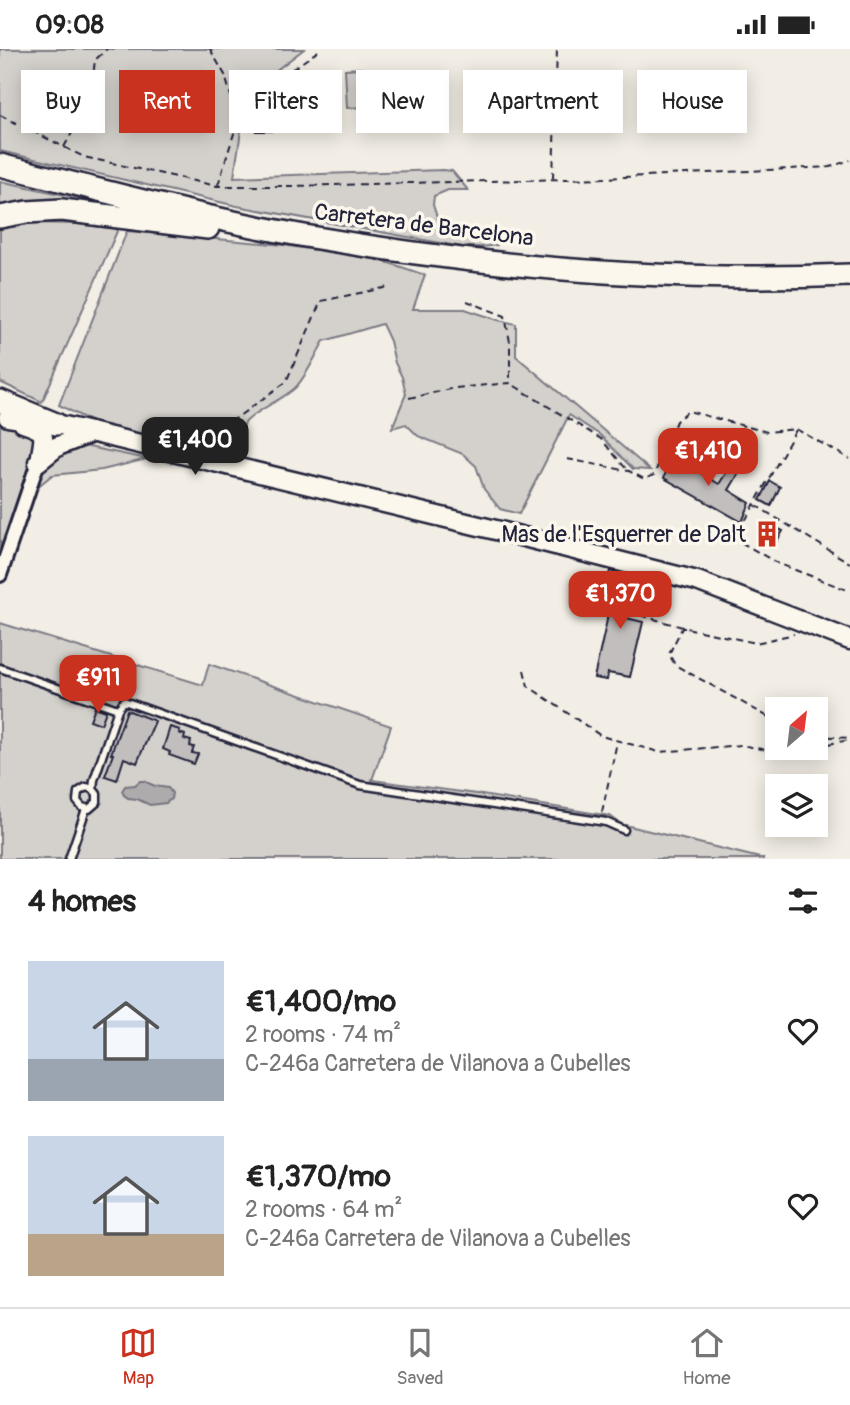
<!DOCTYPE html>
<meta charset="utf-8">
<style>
:root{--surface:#fff;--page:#f6f6f6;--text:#222;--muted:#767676;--line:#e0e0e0;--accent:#c8321e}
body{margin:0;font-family:Pangolin,sans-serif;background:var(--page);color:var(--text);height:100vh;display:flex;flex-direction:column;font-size:26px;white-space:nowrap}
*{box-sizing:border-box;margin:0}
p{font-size:23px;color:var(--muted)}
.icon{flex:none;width:38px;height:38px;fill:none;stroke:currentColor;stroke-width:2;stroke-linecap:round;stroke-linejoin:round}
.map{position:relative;height:810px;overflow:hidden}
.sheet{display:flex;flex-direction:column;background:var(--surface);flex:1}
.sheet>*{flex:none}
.banner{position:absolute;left:21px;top:21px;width:808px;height:63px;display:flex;gap:14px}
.needle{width:46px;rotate:28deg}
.controls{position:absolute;left:765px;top:648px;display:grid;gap:14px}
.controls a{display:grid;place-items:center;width:63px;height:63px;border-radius:0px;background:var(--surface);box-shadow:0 4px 18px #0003;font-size:35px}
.price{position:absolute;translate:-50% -60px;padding:0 16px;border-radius:14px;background:var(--accent);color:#fff;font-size:23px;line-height:46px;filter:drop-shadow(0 2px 4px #0008)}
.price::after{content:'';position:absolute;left:50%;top:42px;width:21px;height:16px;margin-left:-10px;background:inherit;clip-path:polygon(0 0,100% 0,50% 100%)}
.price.active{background:#222;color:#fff}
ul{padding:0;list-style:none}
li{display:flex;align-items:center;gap:21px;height:175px;padding:0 28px}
li span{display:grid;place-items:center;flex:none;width:196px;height:140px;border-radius:0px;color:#555}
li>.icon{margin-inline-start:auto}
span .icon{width:84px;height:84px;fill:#fffc;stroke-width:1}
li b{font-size:30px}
h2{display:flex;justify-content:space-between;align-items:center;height:84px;padding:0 28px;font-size:30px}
.chip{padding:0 24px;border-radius:0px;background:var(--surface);box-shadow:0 4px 18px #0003;font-size:24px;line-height:63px}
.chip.active{background:var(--accent);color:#fff}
.status{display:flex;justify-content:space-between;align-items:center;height:49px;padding:0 35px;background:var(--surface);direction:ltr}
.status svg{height:19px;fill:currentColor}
.tabs{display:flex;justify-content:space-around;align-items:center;height:98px;border-top:2px solid var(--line);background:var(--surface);font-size:19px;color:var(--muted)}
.tabs a{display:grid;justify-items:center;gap:4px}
.tabs .active{color:var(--accent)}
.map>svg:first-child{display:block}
</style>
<div class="status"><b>09:08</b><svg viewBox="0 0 49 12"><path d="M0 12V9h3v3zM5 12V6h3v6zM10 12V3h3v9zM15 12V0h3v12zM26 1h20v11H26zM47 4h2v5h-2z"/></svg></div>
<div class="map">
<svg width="850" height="810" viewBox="0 0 850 810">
<rect width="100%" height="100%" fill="#f2eee5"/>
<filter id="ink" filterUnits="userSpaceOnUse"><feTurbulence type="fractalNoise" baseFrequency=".0143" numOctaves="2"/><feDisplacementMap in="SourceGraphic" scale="14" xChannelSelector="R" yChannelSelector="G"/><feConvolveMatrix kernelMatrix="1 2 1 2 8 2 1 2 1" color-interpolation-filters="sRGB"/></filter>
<g filter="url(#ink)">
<path fill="#d4d1cc" stroke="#7b7a84" stroke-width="2" d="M0,0h304l-43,33 -18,36 -9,59 209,-7 9,1 16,19h-20l-14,6 -1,9 6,18 17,9 15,2 27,11 -17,2h-18l-226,-41 -237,-55z
M362,19l3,39 -18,1 -2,-39z
M0,132l88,19 -88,11z
M37,174l40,1 41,5 -76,173 -42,-20v-155z
M127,182l157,14c31,6 63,7 94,15 16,4 32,10 47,15l-12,34h52l33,11 18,4v32l134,114 -17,-1 -33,-34 -31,-20 -50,99 -19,-5 -16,-20 -8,-23 -13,-12 -45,-18 -12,-12 -14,4 14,-34 -4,-17 -7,-14 -5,-22 -8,-17 -58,17c-9,15 -17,35 -29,47 -13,12 -42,24 -50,35 -4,7 -9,23 -13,31l-128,-26 -45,-23z
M0,374l40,11 -2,13 -38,104z
M74,395l73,15 -45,11 -50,5 -16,13 11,-27z
M0,574l203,62 6,-21 182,62 -19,54 104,14 134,22 11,8 143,35h-764z"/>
<path fill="#aeabad" stroke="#76747f" stroke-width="2" d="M140,732h4l11,5 13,2 4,5 -1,6 -5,4 -16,2 -13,-6 -9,-1 -4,-3 -2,-4 3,-5 10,-1z"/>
<path fill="#c2bebe" stroke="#22223b" stroke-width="2" d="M271,57l1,25h-16v-24z
M671,406l48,29 11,-17 9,6 -10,17 21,13 -8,19 -78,-44z
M770,432l10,6 -9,19 -11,-6z
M766,474l17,8 -9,15 -16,-10z
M610,522l4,1v3h3l10,3 1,-2 20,5 -4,16 -30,-9v27l29,7 -13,55 -22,-4 -1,7 -13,-2 13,-58 -1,-24 -3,-1z
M95,658l11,4 -5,13 -11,-4z
M127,661l28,11 -18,42 -13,-5 -7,22 -12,-4 8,-22h-2z
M170,678l10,3 -1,3 6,2 -1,4 7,2 -1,5 4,1 -2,6 6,1 -4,10 -25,-9 1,-3 -7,-3z"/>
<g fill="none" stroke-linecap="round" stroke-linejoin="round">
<g stroke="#22223b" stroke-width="11">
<path id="service" d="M0,619l118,41
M93,740l-7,-2 -8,5 -1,9 5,6 7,2 8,-7v-8l-4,-5 1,-9 24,-71 6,-8 236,84 246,37 18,8
M69,810l17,-50"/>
</g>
<g stroke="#22223b" stroke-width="18">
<path id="minor" d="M0,526l38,-113"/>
</g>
<g stroke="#22223b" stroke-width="23">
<path id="secondary" d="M8,368l48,7 26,6 422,102 193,49 153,59
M23,374c23,8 22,9 18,32
M38,413l20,-16 33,-13"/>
</g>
<g stroke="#22223b" stroke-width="26">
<path id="trunk" d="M0,116c101,25 202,53 305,71 179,31 363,47 545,39
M0,168l27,-5 35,-2 146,18
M0,352l56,23"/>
</g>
<path stroke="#22223b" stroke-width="2" stroke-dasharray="7 5" stroke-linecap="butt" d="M210,0l15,26 7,25 8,14
M0,66l84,42 133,29h77l310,-8 226,-11 20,-7
M64,98l26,-46 5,-41 12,-11
M553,129l4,-129
M218,136l22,-71 24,-25 57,-40
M467,252l38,15 5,26v40
M409,349l46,-10 55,-5 91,56 27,32
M221,380l65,-47 35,-81 68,-14
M796,381l-61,109 42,24 73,28
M196,392l25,-12 -14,18
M567,410l62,12 15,8 10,-4 22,-54 12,-10 79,21 29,-3 54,30
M755,456l95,58
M618,560l68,19 70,15 38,-9
M685,579h-3l-13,26 6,11 97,54 5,7
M524,621l4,16 73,50 58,16 82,-7 36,7 28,-5
M810,660l1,-1
M816,687l34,2
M816,697l34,-6
M602,763l15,-70"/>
<use href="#service" stroke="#fbf7ec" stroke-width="6"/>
<use href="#minor" stroke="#fbf7ec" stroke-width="12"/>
<use href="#secondary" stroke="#fbf7ec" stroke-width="18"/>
<use href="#trunk" stroke="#fbf7ec" stroke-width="21"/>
</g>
</g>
<defs>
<g id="building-bare" transform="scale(2.1)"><path d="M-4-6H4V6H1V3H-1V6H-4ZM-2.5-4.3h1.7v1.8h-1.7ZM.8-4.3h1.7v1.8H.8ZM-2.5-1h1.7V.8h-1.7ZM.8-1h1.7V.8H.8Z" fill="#c8321e" stroke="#fbf7ec" stroke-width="2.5" paint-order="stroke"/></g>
</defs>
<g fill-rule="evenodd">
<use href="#building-bare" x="767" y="485"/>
</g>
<g text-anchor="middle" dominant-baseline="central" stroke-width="7" stroke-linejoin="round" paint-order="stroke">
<g font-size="23" fill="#22223b" stroke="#fbf7ec">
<text transform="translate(424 176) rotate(7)">Carretera de Barcelona</text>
</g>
<g font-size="23" fill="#22223b" stroke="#fbf7ec" text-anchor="end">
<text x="746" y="485">Mas de l'Esquerrer de Dalt</text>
</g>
</g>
</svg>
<div class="controls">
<a><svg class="needle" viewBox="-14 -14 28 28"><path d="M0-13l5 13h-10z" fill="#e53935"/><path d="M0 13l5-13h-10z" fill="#767676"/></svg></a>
<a><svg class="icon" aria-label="layers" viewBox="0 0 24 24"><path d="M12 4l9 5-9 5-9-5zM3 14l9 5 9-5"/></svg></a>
</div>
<b class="price active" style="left:195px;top:428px">€1,400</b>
<b class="price" style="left:708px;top:439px">€1,410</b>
<b class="price" style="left:620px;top:582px">€1,370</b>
<b class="price" style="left:98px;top:666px">€911</b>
<div class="banner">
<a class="chip">Buy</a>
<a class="chip active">Rent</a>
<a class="chip">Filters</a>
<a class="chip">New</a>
<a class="chip">Apartment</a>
<a class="chip">House</a>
</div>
</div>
<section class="sheet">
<h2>4 homes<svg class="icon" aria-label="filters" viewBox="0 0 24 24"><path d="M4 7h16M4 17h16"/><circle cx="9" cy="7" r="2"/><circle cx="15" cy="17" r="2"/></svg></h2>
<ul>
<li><span style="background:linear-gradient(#c9d6e8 70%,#9aa5b1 0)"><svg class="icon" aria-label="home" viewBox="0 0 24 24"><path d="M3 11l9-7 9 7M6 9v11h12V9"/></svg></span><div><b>€1,400/mo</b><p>2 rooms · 74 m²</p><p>C-246a Carretera de Vilanova a Cubelles</p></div><svg class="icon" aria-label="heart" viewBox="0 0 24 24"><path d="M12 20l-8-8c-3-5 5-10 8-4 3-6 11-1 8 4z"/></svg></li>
<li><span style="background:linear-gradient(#c9d6e8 70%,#b9a48a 0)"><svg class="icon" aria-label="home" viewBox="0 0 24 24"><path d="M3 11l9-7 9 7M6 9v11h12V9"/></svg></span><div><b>€1,370/mo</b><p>2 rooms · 64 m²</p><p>C-246a Carretera de Vilanova a Cubelles</p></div><svg class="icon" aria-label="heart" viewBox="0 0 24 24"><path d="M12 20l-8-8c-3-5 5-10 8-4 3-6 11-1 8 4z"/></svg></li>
</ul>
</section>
<nav class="tabs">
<a class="active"><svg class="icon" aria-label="map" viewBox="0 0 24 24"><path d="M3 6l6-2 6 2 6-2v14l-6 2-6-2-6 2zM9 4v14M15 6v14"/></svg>Map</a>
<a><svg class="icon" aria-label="saved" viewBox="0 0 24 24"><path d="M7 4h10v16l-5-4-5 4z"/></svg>Saved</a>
<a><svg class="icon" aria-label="home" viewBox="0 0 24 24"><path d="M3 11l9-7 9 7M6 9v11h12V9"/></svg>Home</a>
</nav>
